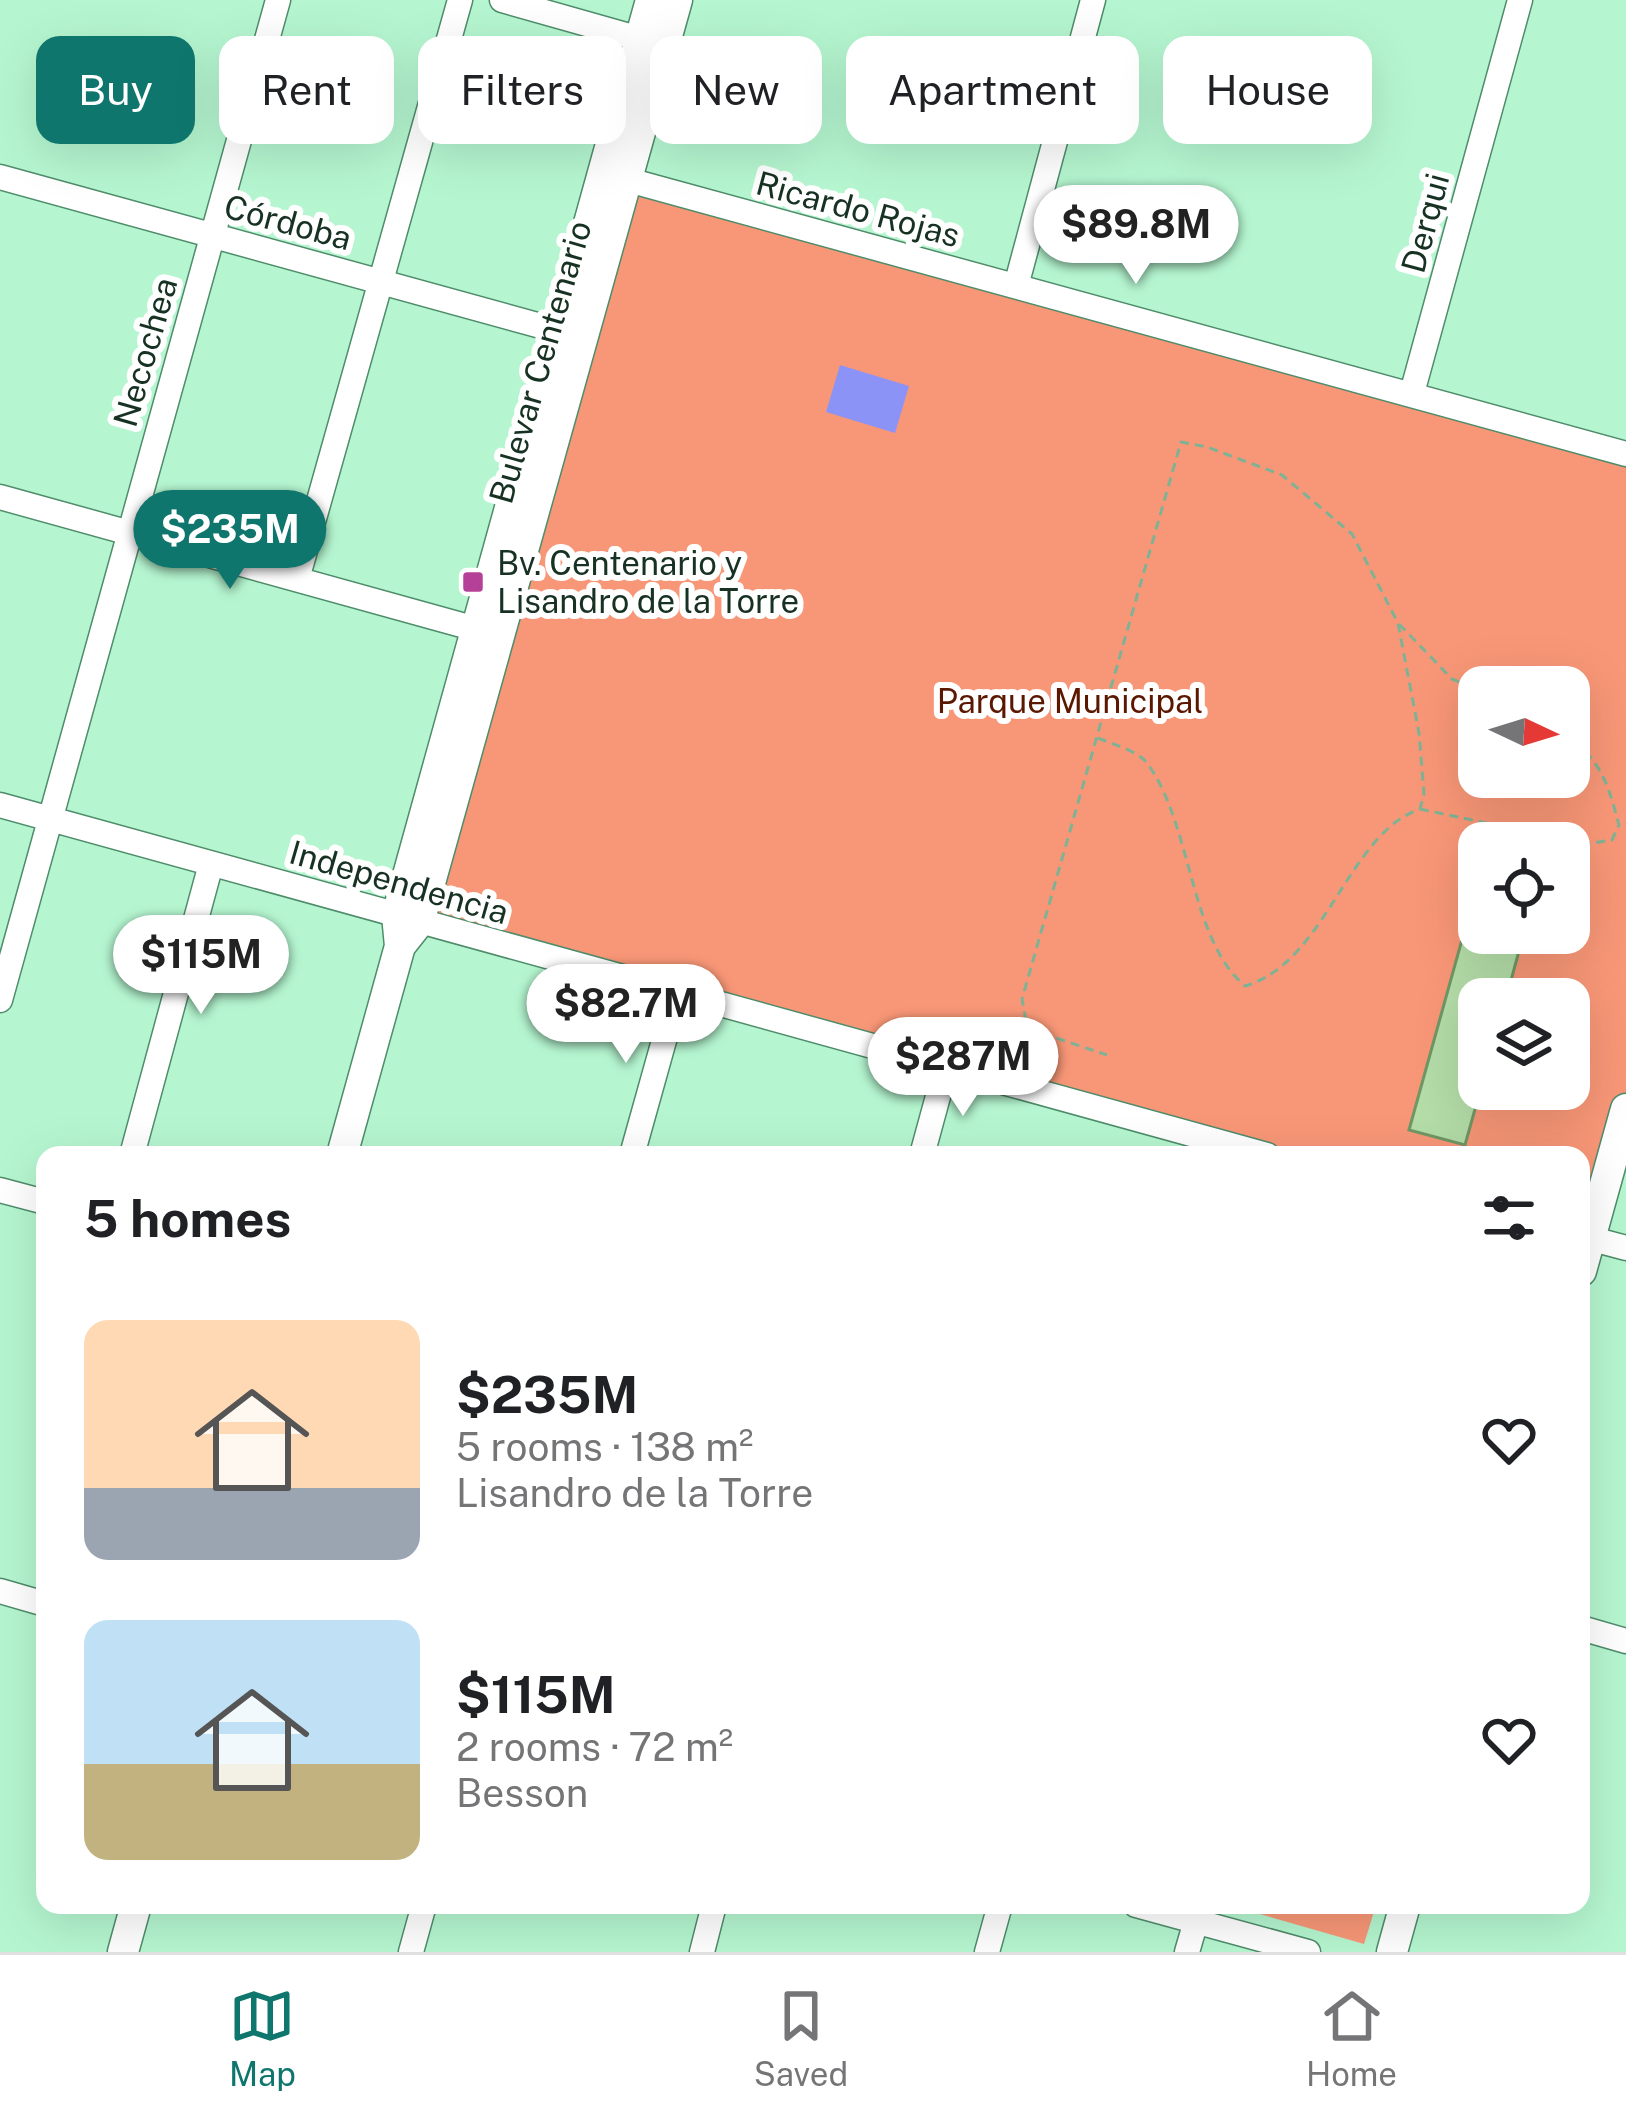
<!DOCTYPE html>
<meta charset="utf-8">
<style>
:root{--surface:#fff;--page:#f6f6f6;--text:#202124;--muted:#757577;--line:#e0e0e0;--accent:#0f766e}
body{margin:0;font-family:"Public Sans",sans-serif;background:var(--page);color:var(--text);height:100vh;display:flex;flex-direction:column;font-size:45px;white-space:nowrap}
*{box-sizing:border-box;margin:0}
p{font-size:39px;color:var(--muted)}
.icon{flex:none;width:66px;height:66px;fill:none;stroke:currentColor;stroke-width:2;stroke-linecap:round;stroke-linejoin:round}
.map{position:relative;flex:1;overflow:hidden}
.drawer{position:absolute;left:36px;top:1146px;width:1554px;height:768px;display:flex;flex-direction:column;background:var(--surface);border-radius:24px;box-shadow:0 12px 48px #0002}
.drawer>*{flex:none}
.guide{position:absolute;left:36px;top:36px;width:1554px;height:108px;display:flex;gap:24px}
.needle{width:78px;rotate:94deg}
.buttons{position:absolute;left:1458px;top:666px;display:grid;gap:24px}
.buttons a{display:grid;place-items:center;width:132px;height:132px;border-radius:24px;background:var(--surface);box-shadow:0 12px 48px #0002;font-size:60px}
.price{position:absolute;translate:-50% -102px;padding:0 27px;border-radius:42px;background:#fff;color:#222;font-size:39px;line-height:78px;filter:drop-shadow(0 3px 6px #0008)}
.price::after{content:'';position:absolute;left:50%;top:72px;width:36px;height:27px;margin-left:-18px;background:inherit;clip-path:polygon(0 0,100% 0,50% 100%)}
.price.current{background:var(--accent);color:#fff}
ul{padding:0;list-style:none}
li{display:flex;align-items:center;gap:36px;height:300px;padding:0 48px}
li span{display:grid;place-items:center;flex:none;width:336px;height:240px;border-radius:24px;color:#555}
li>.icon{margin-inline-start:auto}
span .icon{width:144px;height:144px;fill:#fffc;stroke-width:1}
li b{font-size:51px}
h2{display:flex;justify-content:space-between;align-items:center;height:144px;padding:0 48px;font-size:51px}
.tag{padding:0 42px;border-radius:24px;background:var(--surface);box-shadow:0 12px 48px #0002;font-size:42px;line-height:108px}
.tag.current{background:var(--accent);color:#fff}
.tabs{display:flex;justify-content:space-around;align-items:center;height:168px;border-top:3px solid var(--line);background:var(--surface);font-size:33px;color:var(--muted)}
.tabs a{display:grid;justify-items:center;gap:6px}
.tabs .current{color:var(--accent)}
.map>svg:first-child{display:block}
</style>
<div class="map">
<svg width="1626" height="1952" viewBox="0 0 1626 1952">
<rect width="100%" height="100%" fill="#b5f6d0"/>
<path fill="#f89777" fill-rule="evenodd" d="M628,181l998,273v655l-45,127v-81h-314l-848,-233zM1479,687h90v90h-90zM1479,843h90v90h-90zM1479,999h90v90h-90z
M1228,1905h148l-12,39z"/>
<path fill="#8c93f7" d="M840,365l69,21 -14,47 -69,-21z"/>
<path fill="#b4dda8" stroke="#719765" stroke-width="3" d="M1463,936l56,15 -13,48h-27v96l-14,50 -56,-15z"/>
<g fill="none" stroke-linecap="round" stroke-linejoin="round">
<g stroke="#4e8c6a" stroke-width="27">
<path id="minor" d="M502,0l138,39
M610,175l1016,279
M0,177l559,154
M1016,286l77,-286
M1412,393l108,-393
M0,497l476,132
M297,579l163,-579
M0,805l1267,350
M0,1000l278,-1000
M132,1155l79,-291
M632,1155l45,-161
M922,1155l24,-88
M0,1190l45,12
M1581,1236l45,12
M0,1591l45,13
M1581,1628l45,13
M1136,1905l172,47
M411,1952l13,-47
M702,1952l12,-47
M987,1952l13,-47
M1187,1952l9,-31"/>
</g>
<g stroke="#4e8c6a" stroke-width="33">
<path id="major" d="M400,946l19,-24 258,-922
M342,1155l58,-209 -3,-31 254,-915
M1581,1271l45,-162
M123,1952l13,-47
M1392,1952l13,-47"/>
</g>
<path stroke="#7fb295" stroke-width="3" stroke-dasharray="9 6" stroke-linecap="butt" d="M1399,624l53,55 27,11
M1098,738c14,6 40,13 49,25 45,60 42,176 98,223 81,-23 103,-153 175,-177l4,-15 -5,-61 -21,-110 -46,-89 -70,-59 -75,-28 -26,-5 -159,557 4,22 18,13 63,21
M1420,809l166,35 26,-4 7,-15c-9,-33 -17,-67 -50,-85"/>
<use href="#minor" stroke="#fff" stroke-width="24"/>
<use href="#major" stroke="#fff" stroke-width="30"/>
</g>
<rect fill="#b44098" stroke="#fff" stroke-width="4.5" x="461" y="570" width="24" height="24" rx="6"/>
<g text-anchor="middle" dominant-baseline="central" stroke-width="12" stroke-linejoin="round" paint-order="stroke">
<g font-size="33" fill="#173123" stroke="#fff">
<text transform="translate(858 209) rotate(15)">Ricardo Rojas</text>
<text transform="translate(288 222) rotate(15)">Córdoba</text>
<text transform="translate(1425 223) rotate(-75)">Derqui</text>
<text transform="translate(145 352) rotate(-74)">Necochea</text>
<text transform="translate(540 362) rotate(-74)">Bulevar Centenario</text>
<text transform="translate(399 882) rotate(16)">Independencia</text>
</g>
<g font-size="33" fill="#173123" stroke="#fff" text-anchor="start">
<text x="497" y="563">Bv. Centenario y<tspan x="497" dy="38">Lisandro de la Torre</tspan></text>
</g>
<g font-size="33" fill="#5b1700" stroke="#fff">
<text x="1070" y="701">Parque Municipal</text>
</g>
</g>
</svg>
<div class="buttons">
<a><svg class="needle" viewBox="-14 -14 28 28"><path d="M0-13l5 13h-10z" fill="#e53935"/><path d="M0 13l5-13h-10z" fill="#757577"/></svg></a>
<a><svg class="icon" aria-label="locate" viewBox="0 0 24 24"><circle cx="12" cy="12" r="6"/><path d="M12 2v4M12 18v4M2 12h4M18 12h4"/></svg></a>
<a><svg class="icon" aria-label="layers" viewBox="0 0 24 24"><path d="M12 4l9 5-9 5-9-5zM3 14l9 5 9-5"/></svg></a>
</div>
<b class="price" style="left:1136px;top:287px">$89.8M</b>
<b class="price current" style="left:230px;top:592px">$235M</b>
<b class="price" style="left:201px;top:1017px">$115M</b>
<b class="price" style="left:626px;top:1066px">$82.7M</b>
<b class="price" style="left:963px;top:1119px">$287M</b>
<div class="guide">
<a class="tag current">Buy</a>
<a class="tag">Rent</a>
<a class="tag">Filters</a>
<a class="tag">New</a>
<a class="tag">Apartment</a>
<a class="tag">House</a>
</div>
<section class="drawer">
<h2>5 homes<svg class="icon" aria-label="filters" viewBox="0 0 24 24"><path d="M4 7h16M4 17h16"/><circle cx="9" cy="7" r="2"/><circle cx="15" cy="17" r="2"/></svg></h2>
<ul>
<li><span style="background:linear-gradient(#ffd9b3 70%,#9aa5b1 0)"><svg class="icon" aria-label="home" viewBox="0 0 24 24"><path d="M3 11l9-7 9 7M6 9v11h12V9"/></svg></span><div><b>$235M</b><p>5 rooms · 138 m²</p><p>Lisandro de la Torre</p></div><svg class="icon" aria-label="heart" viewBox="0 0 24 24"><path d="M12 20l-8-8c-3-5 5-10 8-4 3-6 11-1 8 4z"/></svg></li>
<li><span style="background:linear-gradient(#bfe0f5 60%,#c2b280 0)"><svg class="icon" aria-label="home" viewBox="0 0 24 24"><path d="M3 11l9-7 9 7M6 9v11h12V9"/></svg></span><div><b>$115M</b><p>2 rooms · 72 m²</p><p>Besson</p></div><svg class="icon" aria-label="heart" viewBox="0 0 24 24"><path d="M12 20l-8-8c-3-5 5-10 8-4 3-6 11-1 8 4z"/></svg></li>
</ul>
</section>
</div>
<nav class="tabs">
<a class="current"><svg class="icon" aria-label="map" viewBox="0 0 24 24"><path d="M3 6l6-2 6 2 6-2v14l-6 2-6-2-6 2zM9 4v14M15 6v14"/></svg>Map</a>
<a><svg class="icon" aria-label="saved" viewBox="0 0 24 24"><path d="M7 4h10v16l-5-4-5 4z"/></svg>Saved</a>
<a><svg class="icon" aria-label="home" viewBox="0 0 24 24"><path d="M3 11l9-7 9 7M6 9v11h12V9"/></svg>Home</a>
</nav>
